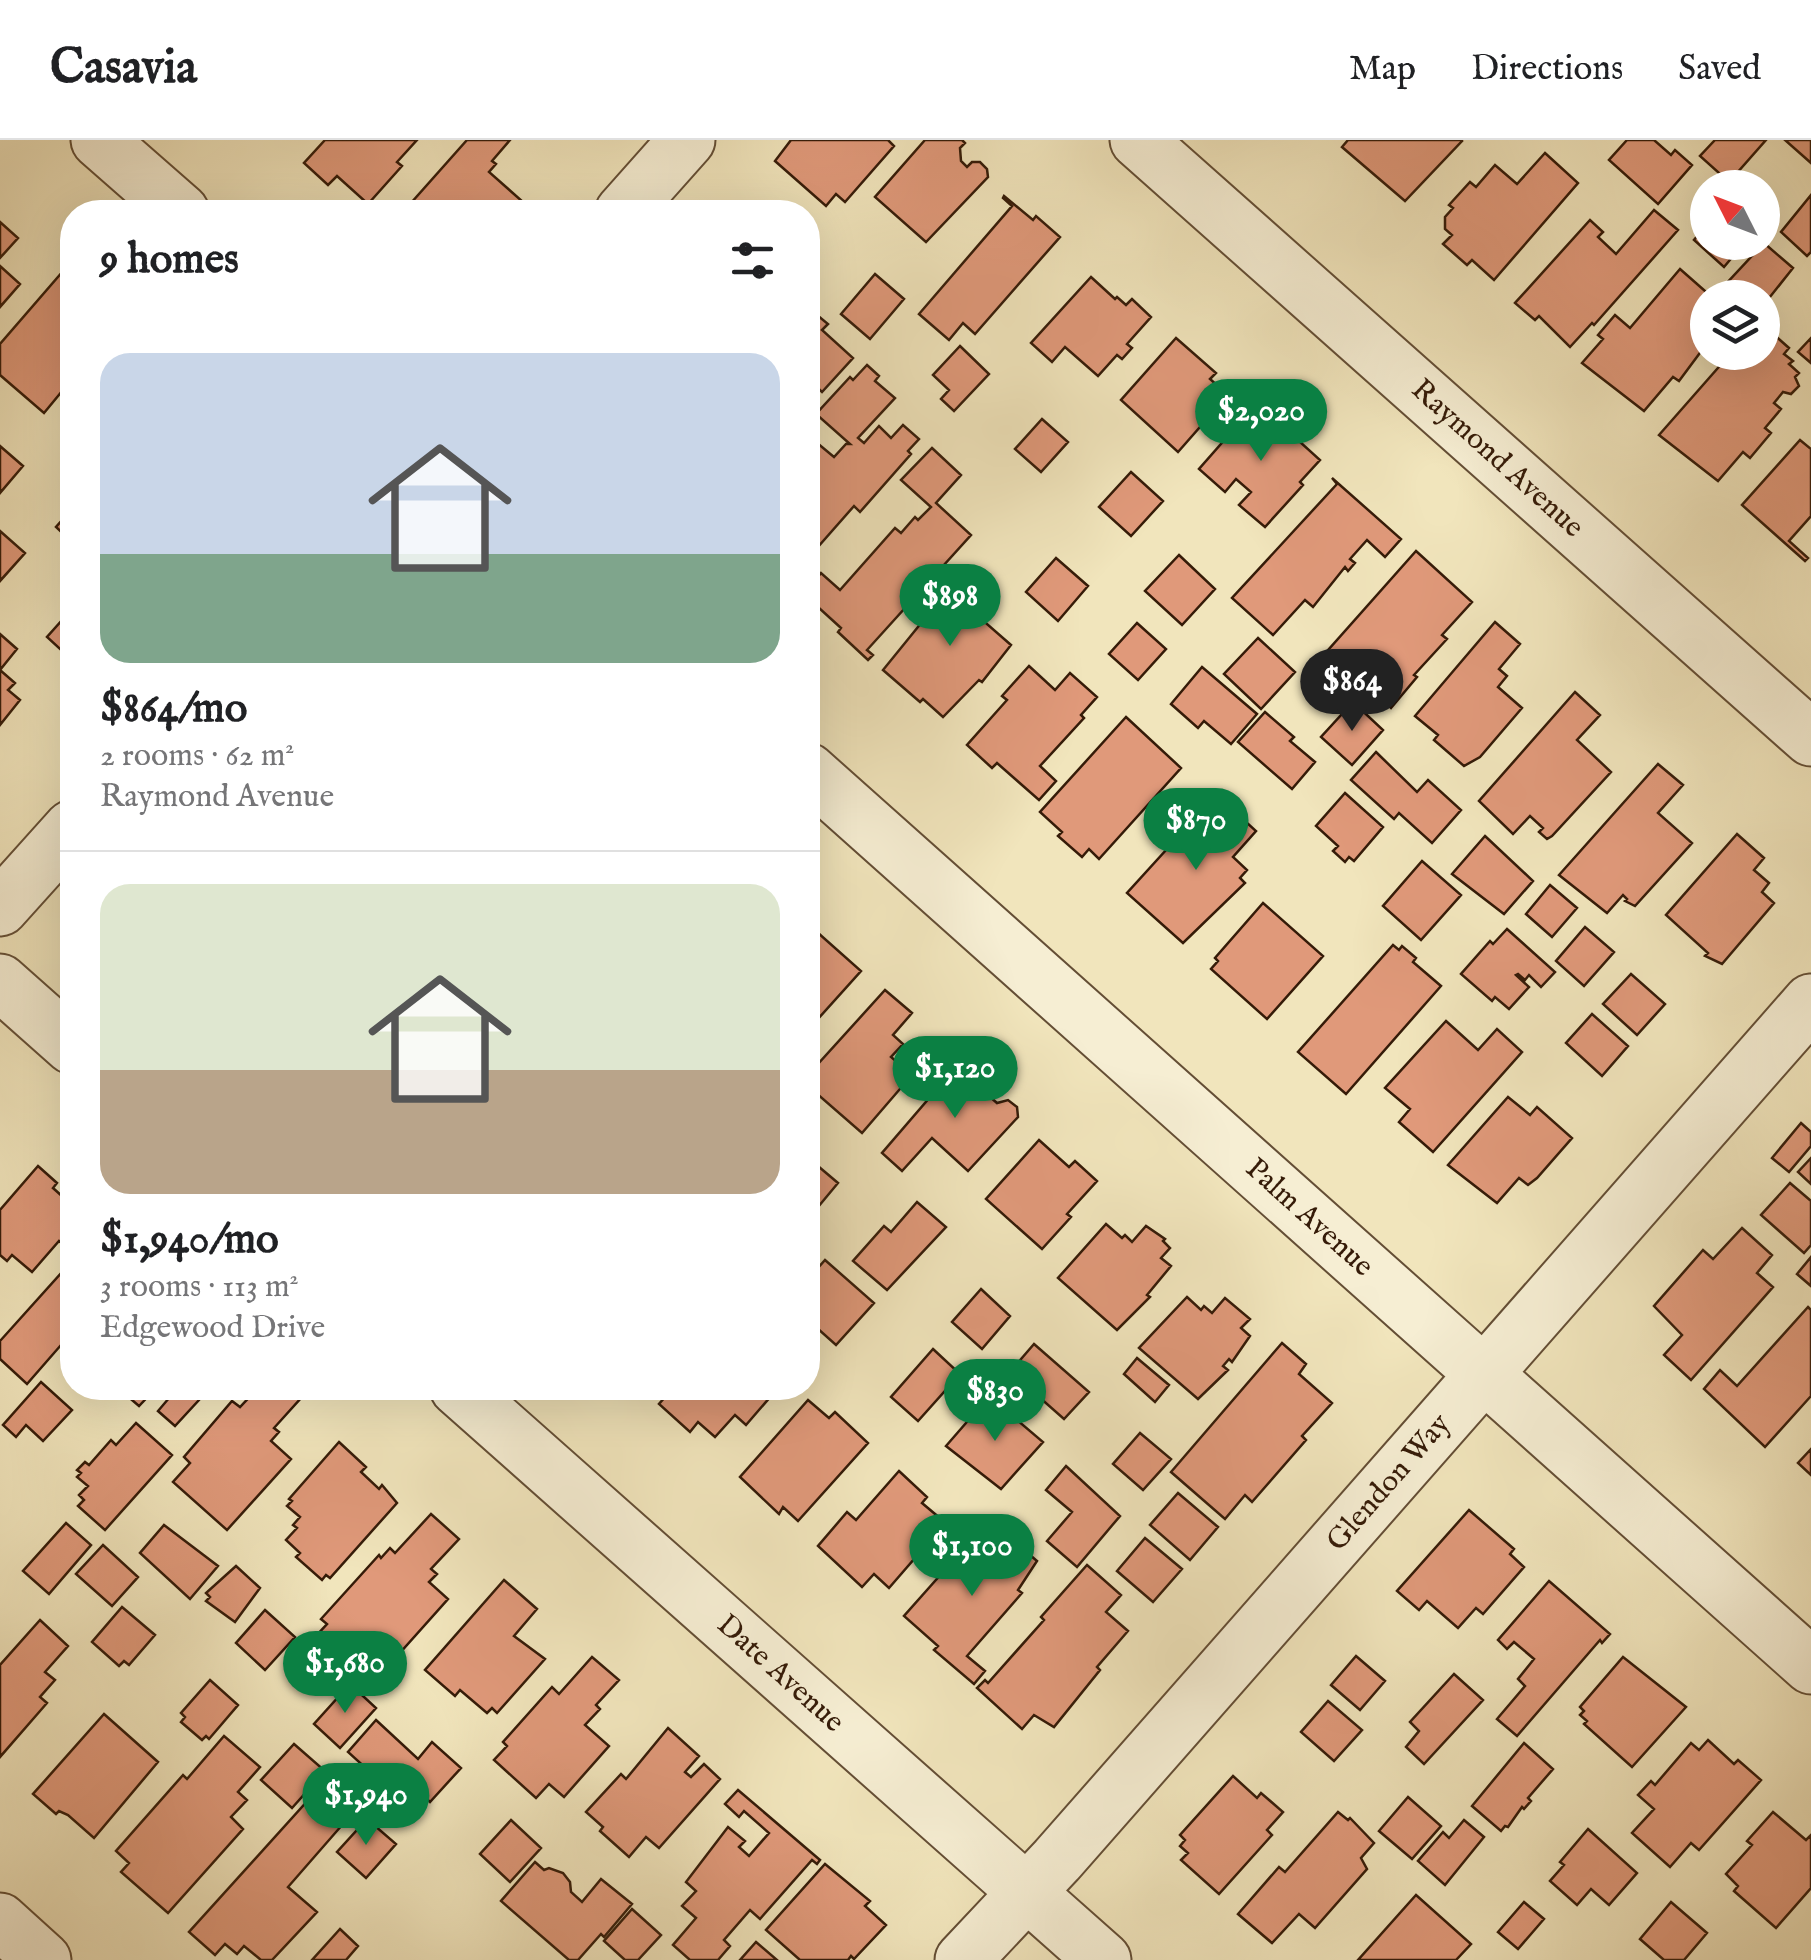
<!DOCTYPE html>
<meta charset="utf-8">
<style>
:root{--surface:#fff;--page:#f2f2f2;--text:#202124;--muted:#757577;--line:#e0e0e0;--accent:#0b8043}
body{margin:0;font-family:"IM FELL English",serif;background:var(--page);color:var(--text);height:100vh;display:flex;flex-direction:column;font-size:38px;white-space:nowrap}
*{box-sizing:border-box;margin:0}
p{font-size:32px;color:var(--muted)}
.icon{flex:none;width:55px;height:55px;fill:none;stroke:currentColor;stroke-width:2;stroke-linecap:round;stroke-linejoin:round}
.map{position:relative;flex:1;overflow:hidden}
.panel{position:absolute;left:60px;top:60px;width:760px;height:1200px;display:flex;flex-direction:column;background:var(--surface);border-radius:40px;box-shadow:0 10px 40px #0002}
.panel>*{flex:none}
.needle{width:65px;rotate:312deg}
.controls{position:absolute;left:1690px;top:30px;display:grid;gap:20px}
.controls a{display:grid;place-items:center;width:90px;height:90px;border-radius:50%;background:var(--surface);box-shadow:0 10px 40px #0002;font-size:50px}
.price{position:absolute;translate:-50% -85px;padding:0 22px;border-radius:35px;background:var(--accent);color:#fff;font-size:32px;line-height:65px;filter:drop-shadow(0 2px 5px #0008)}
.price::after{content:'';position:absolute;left:50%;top:60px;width:30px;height:22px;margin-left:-15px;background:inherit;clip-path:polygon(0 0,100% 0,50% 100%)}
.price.on{background:#222;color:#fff}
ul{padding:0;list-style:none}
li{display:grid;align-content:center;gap:20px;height:530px;padding:0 40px}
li+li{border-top:2px solid var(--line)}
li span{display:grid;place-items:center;height:310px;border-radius:30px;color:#555}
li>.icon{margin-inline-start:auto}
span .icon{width:180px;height:180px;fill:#fffc;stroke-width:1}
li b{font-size:42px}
h2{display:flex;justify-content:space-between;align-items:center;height:120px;padding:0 40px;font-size:42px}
header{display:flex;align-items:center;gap:60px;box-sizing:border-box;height:140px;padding:0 50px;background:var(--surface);border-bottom:2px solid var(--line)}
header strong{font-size:48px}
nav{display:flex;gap:55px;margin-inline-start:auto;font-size:35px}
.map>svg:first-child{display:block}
</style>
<header>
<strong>Casavia</strong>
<nav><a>Map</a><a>Directions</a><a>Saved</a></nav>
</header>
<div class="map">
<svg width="1811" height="1820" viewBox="0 0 1811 1820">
<rect width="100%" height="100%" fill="#f1e5bc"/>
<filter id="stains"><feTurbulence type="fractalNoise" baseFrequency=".002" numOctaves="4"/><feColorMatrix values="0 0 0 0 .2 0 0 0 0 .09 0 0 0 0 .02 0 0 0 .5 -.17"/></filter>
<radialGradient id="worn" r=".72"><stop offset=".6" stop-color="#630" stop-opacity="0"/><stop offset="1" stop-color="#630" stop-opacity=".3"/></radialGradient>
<path fill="#e0997a" stroke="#351b08" stroke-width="2.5" d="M325,0h92l-20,22 5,4 -34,38 -31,-28 -9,9 -24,-22z
M467,0h43l-18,21 4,3 -7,8 34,30 -10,10h-110z
M791,0h97l6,6 -49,56 -9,-8 -10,12 -51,-45z
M925,0h37l3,3 -5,5 1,13 6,6 5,-5h8l7,7 1,8 -62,65 -51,-45z
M1348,0h113l1,1 -57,60 -63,-54z
M1627,0h27l17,15 4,-5 17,15 -34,39 -49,-44z
M1715,0h51l-37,42 -29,-26z
M1785,0h26v23z
M1545,13l33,30 -84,97 -22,-20 -5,5 -24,-21 9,-9 -7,-6v-12l8,-9 -4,-3 21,-23 6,5 19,-22 22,19z
M1811,55v57l-4,4 -26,-24z
M1004,56l29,24 3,-4 24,21 -85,97 -12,-11 -14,17 -30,-26 93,-108 -9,-8z
M1654,70l24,20 -84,95 -2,-2 -22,24 -31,-31 -4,4 -20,-17 75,-83 13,12 -5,5 18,17z
M1708,70v32h37l-21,25 -30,-27 12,-14 -7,-6z
M0,82l18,16 -18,20z
M1764,103l29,25 -31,39v-9h-23l-14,-13z
M0,126l20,18 -20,23z
M1680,129l33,29h-5v44l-29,39 -6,-4 -29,34 -62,-48 21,-24 -5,-4 17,-20 15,13z
M64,130l8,7v36l-3,4 3,62 -28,34 -44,-38v-31z
M875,134l29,25 -34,40 -29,-25z
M1091,137l24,22 2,-2 9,8 6,-6 19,18 -24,27 5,4 -10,11 -5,-4 -19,21 -33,-29 -13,15 -21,-19z
M817,175l11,9 -6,6 31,28 -31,34 -14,-13v-61l4,3z
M1762,184l27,24 -5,6 9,7 -4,3 10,9 -4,4 4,9 -8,8 -8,-2 -9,11 7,6 -16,19 6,5 -21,25 -7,-6 -25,29 -59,-46 73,-83h30z
M1176,198l40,35 -6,6 18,16 -50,57 -57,-52z
M1811,198v25l-13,-11z
M960,206l29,28 -35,37 -13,-12 8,-9 -16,-15z
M867,225l12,11 -4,5 20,17 -37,40 6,5 15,-17 12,12 12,-13 16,14 -11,12 3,3 -51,58 -6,-6 -44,50 7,5 -9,10v-119l8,-10 18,15 12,-13h4l-34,-30 34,-37 3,3z
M1257,263l63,57 -20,22 3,3 -38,42 -26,-22 12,-13 -15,-13 -11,13 -26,-23z
M1042,279l26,23 -27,30 -26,-23z
M1800,300l11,9v67l-22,25 19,17 -3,3 -63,-56z
M0,306l23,20 -23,27z
M932,308l29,27 -25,28 35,32 -104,115 6,5 -5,5 -30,-28 3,-4 -33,-30v-9l13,-16 19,17 55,-62 6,5 14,-16 3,3 13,-13 -30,-27z
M1131,332l32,29 -32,35 -32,-29z
M1332,338l69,61 -16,18 -18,-17 -17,19 5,4 -7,8 -3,-4 -32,40 -8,-7 -32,35 -41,-37 105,-114z
M72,369v33l-16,-15z
M0,391l25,22 -25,28z
M1416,411l56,51 -30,33 5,4 -33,36 3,2 -26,31 -32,-29 -21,24 -32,-28z
M1179,415l36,34 -33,36 -37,-34z
M1056,418l32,28 -30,35 -32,-29z
M972,435l26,23 -18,20 31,27 -29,37 -3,-2 -36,37 -20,-18 -3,3 -37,-32 65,-80 6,5z
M72,469v51l-25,-23z
M1495,482l25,22 -21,25 8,7 -9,11 24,21 -42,49 -16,9 -30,-26 4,-5 -23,-19z
M1137,483l29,26 -28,31 -29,-26z
M0,494l17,15 -17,21z
M1258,498l37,34 -34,37 -37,-35z
M1029,526l26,24 15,-17 27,24 -16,18 3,3 -44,48 16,15 -17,19 -42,-37 -5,5 -25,-23 40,-45 -5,-4z
M1202,527l55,47 -26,30 -27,-23 -6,7 -27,-24z
M0,530l15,13 -7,7 12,10 -20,25z
M1575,552l25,23 -23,25 34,32 -59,64 -5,3 -8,-7 4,-4 -13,-12 -17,18 -34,-33z
M1353,562l30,28 -31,35 -31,-28z
M1265,572l29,25 -4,4 25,21 -23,27 -54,-47z
M1126,577l55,51 -82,91 -10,-10 -7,8 -24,-21 4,-4 -22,-20z
M1376,612l41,40 11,-12 33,30 -29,33 -33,-30 -5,6 -43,-39z
M1658,624l25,21 -25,28 34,30 -57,63 -10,-5 2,-2 -4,-4 -16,18 -48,-38z
M1345,653l38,34 -29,34 -5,-4 -4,5 -12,-11 5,-5 -22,-20z
M1223,661l33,30 -23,26 14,13 -7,8 5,5 -62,60 -56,-50 50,-55 2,2 22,-24 4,4z
M1737,694l27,24 -10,12 15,13 -7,9 12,11 -52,61 -17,-8 3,-3 -42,-38z
M1485,696l48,45 -29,33 -52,-40z
M1422,721l39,34 -40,45 -38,-34z
M1550,745l27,23 -25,29 -26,-23z
M1263,763l60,53 -56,63 -56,-50 7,-8 -3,-3z
M808,784l53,47 -53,59z
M1585,787l29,25 -30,34 -28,-25z
M1507,789l48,43 -14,15 -12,-12 -4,5 -7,-6 -2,1 13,12 -20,22 -14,-12 -3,4 -31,-27 29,-33 3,3z
M1393,805l6,5 3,-4 14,12 -3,4 28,24 -95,108 -48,-42z
M1631,834l34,30 -28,31 -34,-31z
M885,850l27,23 -19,22 10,9 -12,13 21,18 -50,58 -54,-47v-11z
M1592,874l36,32 -26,30 -36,-33z
M1446,881l32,29 19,-21 25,23 -89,100 -34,-30 11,-13 -25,-21z
M962,920l24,20 -6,8 17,15 11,-3 9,7 1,10 -50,54 -36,-33 -30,33 -20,-18z
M1508,957l22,18 7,-8 35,31 -35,40 -9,7 -9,-7 -22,25 -49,-38z
M1801,983l10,9v14l-22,26 -17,-14z
M1039,1000l30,27 6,-6 22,20 -30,33 4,3 -29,32 -56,-50z
M1811,1018v26l-13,-12z
M812,1021l26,22 -30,36v-53z
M38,1026l19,17 -4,5 19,17v29l-9,10 -4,-3 -27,31 -20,-17 -5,6 -7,-6v-45z
M1790,1043l21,18v44l-7,8 -43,-38z
M917,1062l29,25 -59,63 -34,-29 31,-35 7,6z
M1106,1084l16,14 3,-3 7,7 14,-16 19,13 -2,2 7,7 -9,10 10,8 -24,29 3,2 -33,33 -59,-52z
M1742,1088l30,27 -15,18 16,14 -82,93 -27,-25 18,-20 -28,-29 49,-56 10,9z
M1811,1117v29l-14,-12z
M825,1120l49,43 -38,42 -28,-25v-41z
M72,1121v95l-11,-11 -34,39 -27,-25v-18z
M981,1149l29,27 -28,33 -30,-27z
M1187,1157l14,13 3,-4 8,7 13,-15 25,21 -9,9 9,8 -18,26 -3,-3 -6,7 5,4 -30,29 -59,-51z
M1808,1167l3,3v86l-46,51 -61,-58 16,-19 17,16z
M1282,1203l24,21 -7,10 33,29 -30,33 4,4 -54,62 -7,-7 -20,24 -54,-47z
M1034,1204l55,48 -25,27 -26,-23 -13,15 -28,-24z
M933,1209l27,25 -42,47 -27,-24z
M1137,1218l32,27 -14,17 -31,-28z
M41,1242l31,28 -29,31 -17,-16 -10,12 -13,-12z
M118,1248h38l-17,18z
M171,1248h39l-35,38 -17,-15 17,-20z
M258,1248h32l11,10 -27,30 5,4 -8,9 20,18 -64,71 -54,-48 17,-19 -6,-6 48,-56 8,6z
M673,1248h105l-32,37 -11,-10 -20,22 -17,-15 -8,10 -31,-28z
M808,1260l21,18 6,-6 33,31 -70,78 -15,-14 -4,7 -39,-37z
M986,1260l20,18 4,-4 33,28 -42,47 -55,-43z
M136,1283l36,32 -67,75 -27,-24 6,-6 -5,-5 9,-9 -11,-9 4,-4 -4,-3 8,-8 4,3 22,-25 5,5z
M1140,1293l31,26 -28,31 -30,-26z
M339,1302l27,25 -5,5 18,17 3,-4 15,18 -67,75 -4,-3 -4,5 -26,-23 4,-4 -14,-13 11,-12 -4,-3 7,-8 -13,-11 5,-5 -3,-2z
M1811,1309v26l-13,-12z
M1066,1326l54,50 -43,51 -30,-26 25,-29 -26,-22z
M899,1331l28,26 -5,6 19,16 -3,4 4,4 -10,12 -4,-4 -11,12 4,4 -32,37 -15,-14 -12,13 -44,-41 29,-34 9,8z
M1178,1353l40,34 -28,33 -40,-35z
M1469,1370l45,39 -4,5 14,13 -41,47 -7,-6 -18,20 -31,-27 -8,9 -22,-19z
M431,1374l28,25 -28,30 6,5 -8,8 19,17 -50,56 -13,-11 -23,25 -18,-16 -18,20 -24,-22 25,-27 -6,-5 58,-64 2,3 9,-10 5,5z
M66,1383l25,22 -42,49 -26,-23z
M993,1383l44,38 -19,29 4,3 -55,63 18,15 -11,13 -40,-34 4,-4 -34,-30 39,-44 4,4z
M164,1385l54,41 -28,33 -50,-46z
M1145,1398l37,31 -29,33 -36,-31z
M103,1405l35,32 -26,29 -36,-32z
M1087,1425l34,30 -15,17 22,19 -31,36 3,3 -46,57 -20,-12 -12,14 -45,-41 8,-8 3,3 56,-63 -3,-3z
M236,1426l24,22 -25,34 -29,-21 4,-4 -4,-4z
M504,1440l33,29 -23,27 31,23 -48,54 -5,-5 -5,5 -27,-23 -5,6 -30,-26z
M1549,1441l61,53 -8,9 -2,-3 -83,96 -20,-17 28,-33 -7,-7 16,-20 -20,-17 -7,7 -9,-9z
M122,1467l33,28 -26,30 -5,-4 -5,5 -27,-24z
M265,1470l30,27 -30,33 -29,-27z
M40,1480l28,26 -23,26 10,8 -15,17 7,6 -47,54v-92z
M1356,1516l29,25 -25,29 -29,-25z
M592,1517l27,23 -23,25 4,4 -15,16 24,21 -45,51 -15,-13 -13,14 -42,-38 13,-14 -4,-4 49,-55 7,7z
M1623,1517l63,50 -54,60 -48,-43 3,-3 -7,-6 4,-4 -4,-4z
M1454,1534l29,26 -59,64 -18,-17 13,-16 -9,-9z
M210,1540l28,25 -29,34 -3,-3 -4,4 -21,-18 4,-5 -4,-4z
M350,1544l26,24 -36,40 -26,-24z
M1328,1561l34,29 -28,31 -33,-29z
M104,1574l54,48 -64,76 -26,-23 -9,-4 -3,3 -23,-20z
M376,1580l42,39 14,-17 29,26 -31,34 -27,-25 -12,14 -43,-39z
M668,1588l31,28 -14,16 6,5 13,-13 16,15 -61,69 -13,-11 -17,20 -29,-26 3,-4 -17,-15 35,-38 5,5z
M224,1596l36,31 -22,25 9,8 -16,17 12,12 -75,84 -47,-41 8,-9 -13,-12 67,-76 4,4z
M1708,1600l26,24 4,-4 23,20 -62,70 -8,-7 -21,24 -38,-34 22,-24 -16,-14 13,-14 4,4 36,-42 8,7z
M1524,1603l29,26 -25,29 3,3 -7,8 -2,-2 -14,20 -3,-1 -4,5 -29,-25z
M294,1604l31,27 -33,37 -31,-28z
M1233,1636l24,22 4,-5 22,19 -16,18 5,5 -53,59 -38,-34 7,-7 -8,-7 5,-6 -5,-5z
M738,1650l82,70 -3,4 -5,-4 -52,59 -10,-9 -26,30 6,6 -12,14h-28l-17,-15 23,-27 -14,-12 14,-15 -10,-9 42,-55 17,14 -6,6 10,9 20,-23 -25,-22 -5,6 -14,-13z
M311,1657l32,27 -55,63 29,25 -45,48h-11l-17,-14 -7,8 -12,-10 -10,11 -26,-23z
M1408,1657l33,29 -29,33 -33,-28z
M1338,1672l10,8 2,-2 24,25 -13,15 6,11 -52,59 -16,-14 -27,29 -34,-29 41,-47 6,5z
M1773,1672l33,28 5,-5v53l-35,40 -42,-37 4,-5 -12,-12 26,-29 -5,-4z
M367,1679l29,25 -30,34 -29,-26z
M511,1680l30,28 -31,34 -30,-28z
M1464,1680l20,17 -39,48 -27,-24 25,-29 6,6z
M1588,1689l49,44 -28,32 -18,-16 -14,16 -27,-24 14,-16 -4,-3z
M535,1722l9,8 5,-2 14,5 7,9 1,10 11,10 19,-23 31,25 -28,33 -3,-3 -23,26h-9l-68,-59z
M825,1724l45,37 -5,5 21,19 -32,34 -3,-3 -3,4h-48l-34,-30z
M1416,1755l55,49 -15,16h-98z
M1524,1762l20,17 -26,30 -20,-17z
M1671,1762l36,31 -23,27h-20l-24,-21z
M632,1769l29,26 -23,25h-13l-21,-19z
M340,1789l18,17 -12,14h-34z
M756,1802l21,18h-37z"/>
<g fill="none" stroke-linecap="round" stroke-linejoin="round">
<g stroke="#644e35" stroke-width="59">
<path id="minor" d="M99,0l82,72
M1138,0l673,598
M623,72l64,-72
M808,631l1003,895
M0,768l72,-80
M0,842l72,64
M458,1248l645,572
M0,1781l43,39
M963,1820l94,-100 754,-858"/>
</g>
<use href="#minor" stroke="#f6eed3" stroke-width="55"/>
</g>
<g text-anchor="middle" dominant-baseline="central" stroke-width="8" stroke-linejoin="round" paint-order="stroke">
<g font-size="30" fill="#351b08" stroke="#f6eed3">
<text transform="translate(1497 319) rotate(42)">Raymond Avenue</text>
<text transform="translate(1309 1078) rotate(42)">Palm Avenue</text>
<text transform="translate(1389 1343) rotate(-49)">Glendon Way</text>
<text transform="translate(780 1534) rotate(42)">Date Avenue</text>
</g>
</g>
<rect width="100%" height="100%" filter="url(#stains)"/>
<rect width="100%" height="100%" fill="url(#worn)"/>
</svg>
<div class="controls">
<a><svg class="needle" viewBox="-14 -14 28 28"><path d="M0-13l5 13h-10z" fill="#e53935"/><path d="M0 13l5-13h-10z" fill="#757577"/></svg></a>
<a><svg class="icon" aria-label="layers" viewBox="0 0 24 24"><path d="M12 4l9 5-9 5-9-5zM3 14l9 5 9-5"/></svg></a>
</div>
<b class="price" style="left:1261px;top:324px">$2,020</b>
<b class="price" style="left:950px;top:509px">$898</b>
<b class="price on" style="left:1352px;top:594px">$864</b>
<b class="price" style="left:1196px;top:733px">$870</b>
<b class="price" style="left:955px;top:981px">$1,120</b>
<b class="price" style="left:995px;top:1304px">$830</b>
<b class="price" style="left:972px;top:1459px">$1,100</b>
<b class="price" style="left:345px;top:1576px">$1,680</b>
<b class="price" style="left:366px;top:1708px">$1,940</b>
<section class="panel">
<h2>9 homes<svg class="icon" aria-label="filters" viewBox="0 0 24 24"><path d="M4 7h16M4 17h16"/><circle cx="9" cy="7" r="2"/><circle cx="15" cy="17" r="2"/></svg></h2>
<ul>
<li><span style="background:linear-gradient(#c9d6e8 65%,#7fa58c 0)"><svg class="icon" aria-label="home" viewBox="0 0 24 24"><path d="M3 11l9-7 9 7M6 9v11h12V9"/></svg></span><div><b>$864/mo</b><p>2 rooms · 62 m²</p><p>Raymond Avenue</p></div></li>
<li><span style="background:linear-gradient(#dfe7d0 60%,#b9a48a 0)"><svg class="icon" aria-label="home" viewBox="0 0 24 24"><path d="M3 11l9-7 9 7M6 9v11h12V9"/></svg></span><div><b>$1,940/mo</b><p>3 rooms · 113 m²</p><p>Edgewood Drive</p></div></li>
</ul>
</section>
</div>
